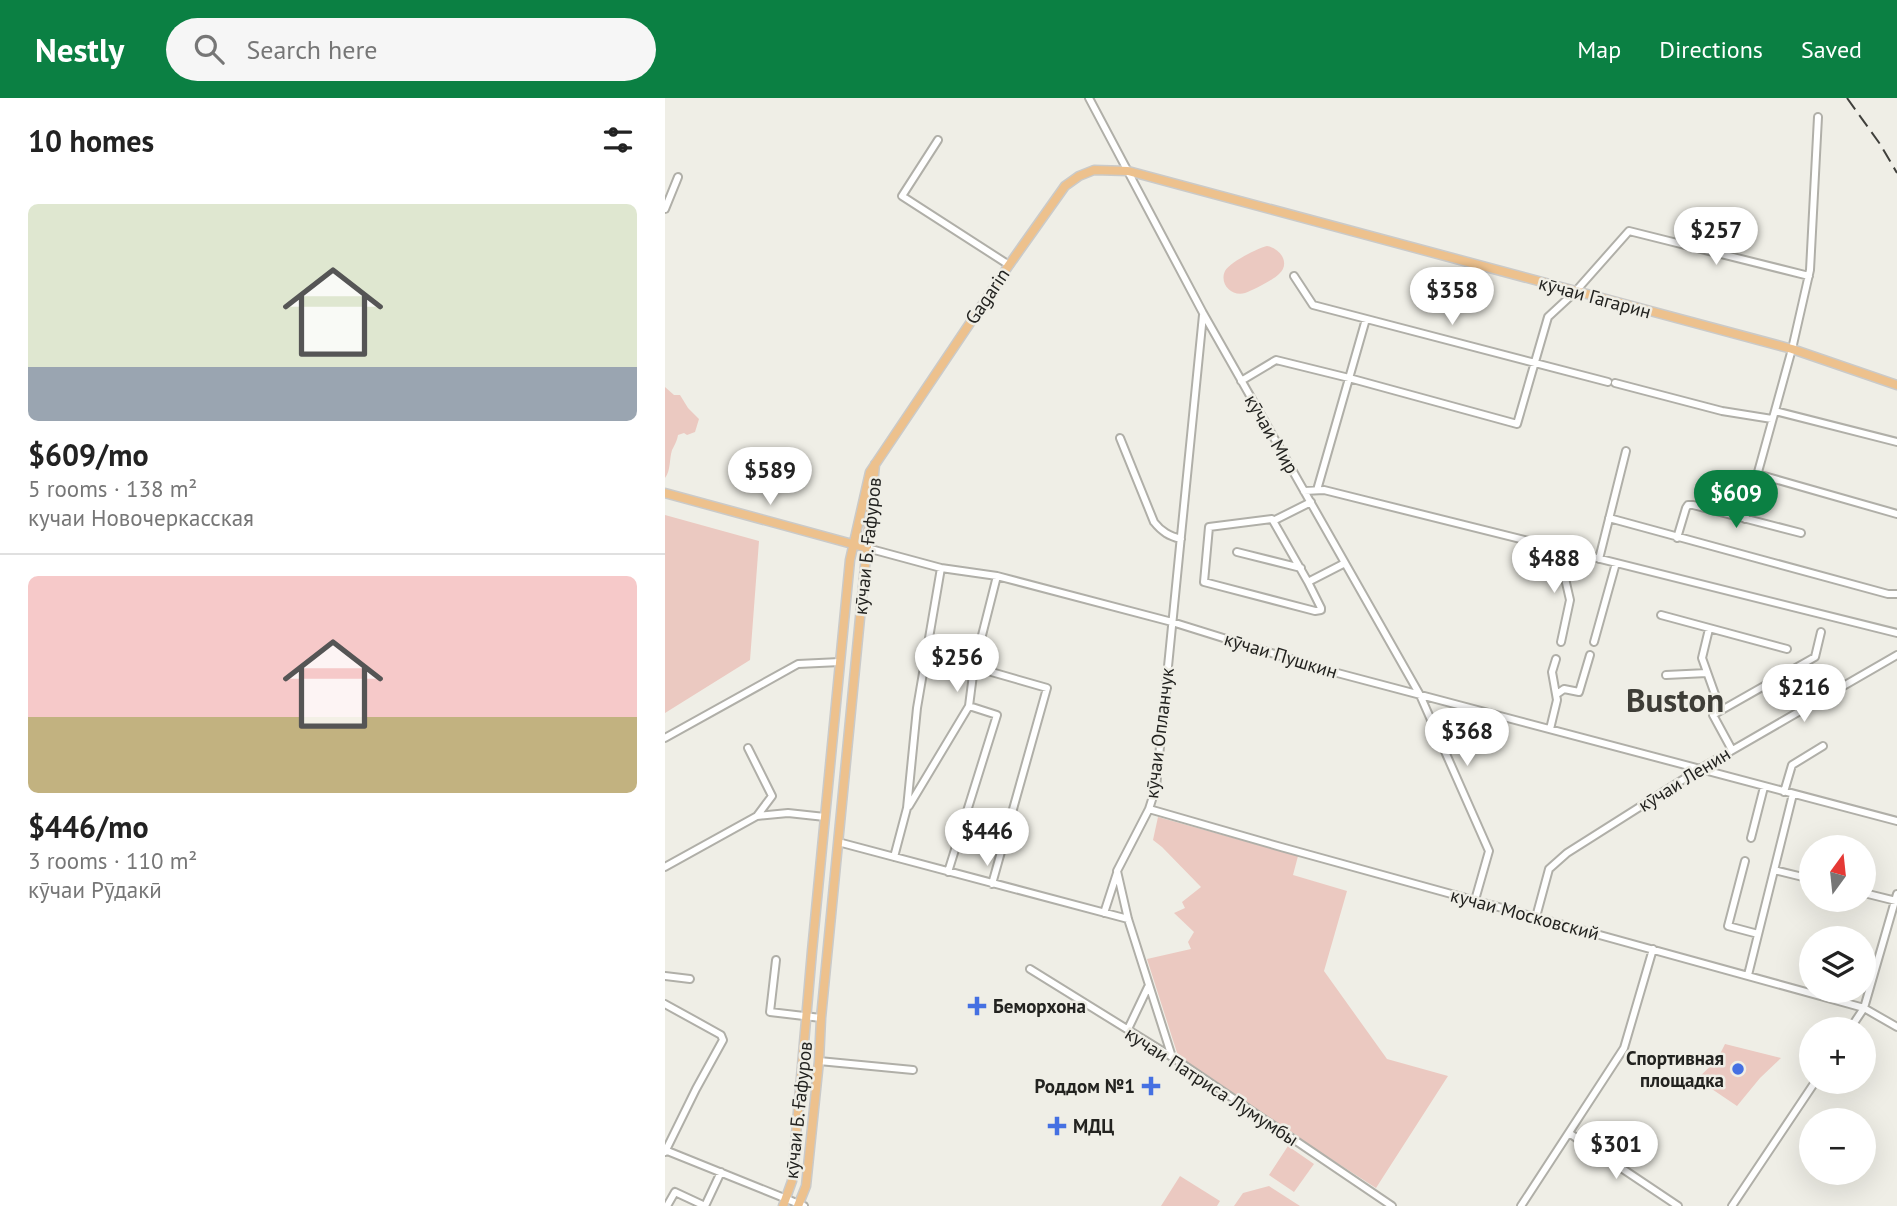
<!DOCTYPE html>
<meta charset="utf-8">
<style>
:root{--surface:#fff;--page:#f6f6f6;--text:#222;--muted:#767676;--line:#e0e0e0;--accent:#0b8043}
body{margin:0;font-family:"PT Sans",sans-serif;background:var(--page);color:var(--text);height:100vh;display:flex;flex-direction:column;font-size:26px;white-space:nowrap}
*{box-sizing:border-box;margin:0}
p{font-size:23px;color:var(--muted)}
.icon{flex:none;width:38px;height:38px;fill:none;stroke:currentColor;stroke-width:2;stroke-linecap:round;stroke-linejoin:round}
.map{position:relative;flex:1;overflow:hidden}
.drawer{display:flex;flex-direction:column;background:var(--surface);width:665px}
.drawer>*{flex:none}
.needle{width:46px;rotate:15deg}
.controls{position:absolute;left:1134px;top:737px;display:grid;gap:14px}
.controls a{display:grid;place-items:center;width:77px;height:77px;border-radius:50%;background:var(--surface);box-shadow:0 7px 28px #0002;font-size:35px}
.price{position:absolute;translate:-50% -60px;padding:0 16px;border-radius:24px;background:#fff;color:#222;font-size:23px;line-height:46px;filter:drop-shadow(0 2px 4px #0008)}
.price::after{content:'';position:absolute;left:50%;top:42px;width:21px;height:16px;margin-left:-10px;background:inherit;clip-path:polygon(0 0,100% 0,50% 100%)}
.price.on{background:var(--accent);color:#fff}
ul{padding:0;list-style:none}
li{display:grid;align-content:center;gap:14px;height:371px;padding:0 28px}
li+li{border-top:2px solid var(--line)}
li span{display:grid;place-items:center;height:217px;border-radius:10px;color:#555}
li>.icon{margin-inline-start:auto}
span .icon{width:126px;height:126px;fill:#fffc;stroke-width:1}
li b{font-size:30px}
h2{display:flex;justify-content:space-between;align-items:center;height:84px;padding:0 28px;font-size:30px}
header{display:flex;align-items:center;gap:42px;box-sizing:border-box;height:98px;padding:0 35px;background:var(--accent);color:#fff}
header strong{font-size:33px}
nav{display:flex;gap:38px;margin-inline-start:auto;font-size:24px}
.search{width:490px;height:63px;background:var(--page);display:flex;align-items:center;gap:18px;box-sizing:border-box;padding:0 24px;border-radius:38px;color:var(--muted);font-size:26px}
main{display:flex;flex:1;min-height:0}
.map>svg:first-child{display:block}
</style>
<header>
<strong>Nestly</strong>
<div class="search"><svg class="icon" aria-label="search" viewBox="0 0 24 24"><circle cx="10" cy="10" r="6"/><path d="M15 15l6 6"/></svg>Search here</div>
<nav><a>Map</a><a>Directions</a><a>Saved</a></nav>
</header>
<main>
<section class="drawer">
<h2>10 homes<svg class="icon" aria-label="filters" viewBox="0 0 24 24"><path d="M4 7h16M4 17h16"/><circle cx="9" cy="7" r="2"/><circle cx="15" cy="17" r="2"/></svg></h2>
<ul>
<li><span style="background:linear-gradient(#dfe7d0 75%,#9aa5b1 0)"><svg class="icon" aria-label="home" viewBox="0 0 24 24"><path d="M3 11l9-7 9 7M6 9v11h12V9"/></svg></span><div><b>$609/mo</b><p>5 rooms · 138 m²</p><p>кучаи Новочеркасская</p></div></li>
<li><span style="background:linear-gradient(#f6c9c9 65%,#c2b280 0)"><svg class="icon" aria-label="home" viewBox="0 0 24 24"><path d="M3 11l9-7 9 7M6 9v11h12V9"/></svg></span><div><b>$446/mo</b><p>3 rooms · 110 m²</p><p>кӯчаи Рӯдакӣ</p></div></li>
</ul>
</section>
<div class="map">
<svg width="1232" height="1108" viewBox="0 0 1232 1108">
<rect width="100%" height="100%" fill="#efeee6"/>
<path fill="#ebc9c1" d="M602,148c13,2 24,17 12,28 -6,6 -25,16 -34,19 -13,4 -26,-9 -20,-22 5,-9 33,-23 42,-25z
M0,289l9,8h6l8,13 11,11 -4,13 -8,3 -3,-2 -6,2c-1,6 -3,9 -6,15 -3,10 -1,20 -7,28z
M0,417l94,26 -9,119 -85,53z
M493,719l140,39 -5,19 54,16 -23,80 63,88 61,17 -72,112 -196,-126 -33,-103 44,-10 -3,-7 6,-10 -20,-19 11,-5 -3,-6 19,-15 -39,-40 -9,-7z
M1060,946l56,14 -21,20 -23,28 -40,-27 20,-19z
M623,1048l26,18 -20,28 -25,-17z
M515,1078l40,25 -3,5h-56z
M604,1088l31,20h-66l9,-13z"/>
<g fill="none" stroke-linecap="round" stroke-linejoin="round">
<g stroke="#b0afa8" stroke-width="10">
<path id="minor" d="M424,0l114,215 217,382 69,156 -14,49
M273,42l-36,56 107,69
M0,111l13,-32
M629,178l19,29 295,77
M576,283l35,-21 73,18 168,46 31,-107 27,-25 54,-61 180,45
M950,285l107,28 50,8
M1110,313l122,31
M455,340l34,84c8,10 15,14 27,17
M1092,376l140,40
M652,392l49,-171
M639,393l20,-1 573,143
M944,420l279,76h9
M1080,421l47,-170 18,-79 8,-153
M608,423l38,-19
M1012,440l9,-30 2,-3h5l108,28
M202,450l74,20 56,8 175,46 154,48 571,151
M893,450l12,52 -9,42
M572,454l64,16
M934,461l27,-108
M643,484l-36,-63 -63,8 -5,55 111,29 6,-1v-2l-13,-26 37,-19
M996,517l126,34
M1044,531l-7,29 15,42 -4,15 19,35
M929,544l22,-79
M275,557l20,-10 20,3
M309,569l73,21 -55,196
M1001,577l41,-2
M892,596l7,-5 15,3 11,-37
M1048,617l102,-58 6,-25
M885,631l7,-29 -5,-28 4,-13
M0,640l133,-74 42,-2
M83,650l24,48 -15,20 31,-3 37,4
M1119,694l8,-27 31,-19
M244,708l60,-100 5,-39 23,-91
M484,711l132,38 583,161 33,19
M1086,740l13,-51
M173,744l290,77
M229,759l13,-49 10,-100 24,-140
M1080,763l-17,65 30,8
M0,769l92,-51
M1109,772l37,9
M283,774l49,-157 -28,-9
M1199,795l32,8
M439,815l13,-40
M871,819l13,-48 18,-16 131,-83 199,-115
M111,862l-6,52 51,6
M365,871l142,88 220,149
M1083,877l45,-181
M0,878l25,3
M0,906l56,31 2,5 -27,49 -31,63
M463,931l20,-42
M1185,931l14,-21 33,-114
M507,959l-44,-138 -11,-48 32,-62 7,-22 47,-472
M154,963l94,9
M904,1035l109,73
M0,1052l139,56
M2,1108l8,-14 30,14
M40,1108l16,-34
M856,1108l103,-158 29,-99
M1067,1108l83,-124"/>
</g>
<g stroke="#cacac9" stroke-width="11">
<path id="major" d="M0,395l202,55
M118,1108l9,-25 20,-230 38,-391 20,-88 139,-207 56,-79 14,-10 15,-6 34,1 664,178 105,36
M133,1108l8,-20 13,-125 2,-43 54,-554"/>
</g>
<use href="#minor" stroke="#fff" stroke-width="6"/>
<use href="#major" stroke="#edc18d" stroke-width="8"/>
<path stroke="#40403c" stroke-width="2" stroke-dasharray="14 7" stroke-linecap="butt" d="M1182,0l33,46 17,29"/>
</g>
<g fill="#4570e2" stroke="#efeee6" stroke-width="2.5">
<path d="M308.5 897.5h7v7h7v7h-7v7h-7v-7h-7v-7h7z"/>
<circle cx="1073" cy="971" r="7"/>
<path d="M482.5 977.5h7v7h7v7h-7v7h-7v-7h-7v-7h7z"/>
<path d="M388.5 1017.5h7v7h7v7h-7v7h-7v-7h-7v-7h7z"/>
</g>
<g text-anchor="middle" dominant-baseline="central" stroke-width="5" stroke-linejoin="round" paint-order="stroke">
<g font-size="19" fill="#232320" stroke="#efeee6">
<text transform="translate(322 198) rotate(-56)">Gagarin</text>
<text transform="translate(930 199) rotate(15)">кӯчаи Гагарин</text>
<text transform="translate(607 336) rotate(60)">кӯчаи Мир</text>
<text transform="translate(202 448) rotate(-84)">кӯчаи Б. Ғафуров</text>
<text transform="translate(616 557) rotate(17)">кӯчаи Пушкин</text>
<text transform="translate(494 635) rotate(-83)">кӯчаи Опланчук</text>
<text transform="translate(1019 681) rotate(-32)">кӯчаи Ленин</text>
<text transform="translate(860 816) rotate(15)">кучаи Московский</text>
<text transform="translate(547 988) rotate(33)">кучаи Патриса Лумумбы</text>
<text transform="translate(133 1012) rotate(-84)">кӯчаи Б. Ғафуров</text>
</g>
<g font-size="19" font-weight="bold" fill="#232320" stroke="#efeee6" text-anchor="start">
<text x="328" y="908">Беморхона</text>
<text x="1059" y="960" text-anchor="end">Спортивная<tspan x="1059" dy="22">площадка</tspan></text>
<text x="470" y="988" text-anchor="end">Роддом №1</text>
<text x="408" y="1028">МДЦ</text>
</g>
<g font-size="33" font-weight="bold" fill="#3e3d37" stroke="#efeee6">
<text x="1010" y="601">Buston</text>
</g>
</g>
</svg>
<div class="controls">
<a><svg class="needle" viewBox="-14 -14 28 28"><path d="M0-13l5 13h-10z" fill="#e53935"/><path d="M0 13l5-13h-10z" fill="#767676"/></svg></a>
<a><svg class="icon" aria-label="layers" viewBox="0 0 24 24"><path d="M12 4l9 5-9 5-9-5zM3 14l9 5 9-5"/></svg></a>
<a>+</a>
<a>−</a>
</div>
<b class="price" style="left:1051px;top:169px">$257</b>
<b class="price" style="left:787px;top:229px">$358</b>
<b class="price" style="left:105px;top:409px">$589</b>
<b class="price on" style="left:1071px;top:432px">$609</b>
<b class="price" style="left:889px;top:497px">$488</b>
<b class="price" style="left:292px;top:596px">$256</b>
<b class="price" style="left:1139px;top:626px">$216</b>
<b class="price" style="left:802px;top:670px">$368</b>
<b class="price" style="left:322px;top:770px">$446</b>
<b class="price" style="left:951px;top:1083px">$301</b>
</div>
</main>
